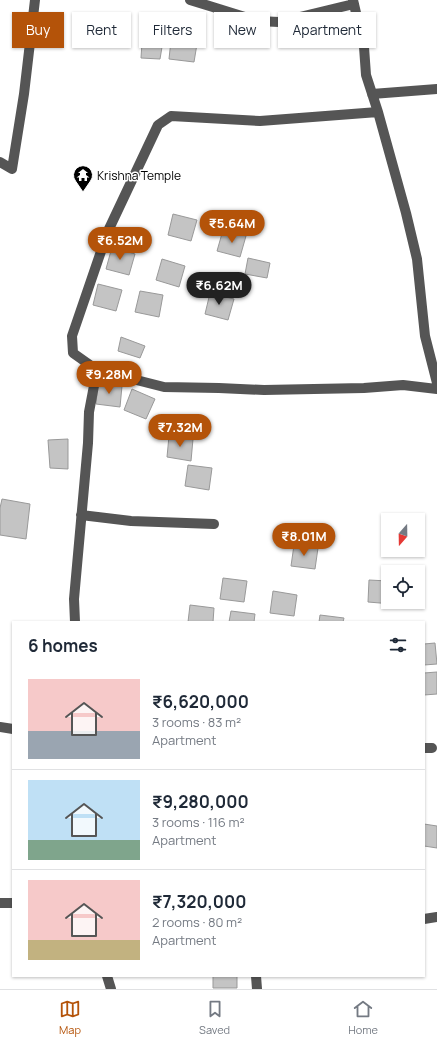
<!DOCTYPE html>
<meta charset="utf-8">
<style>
:root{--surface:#fff;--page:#f2f2f3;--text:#1f2937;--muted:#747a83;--line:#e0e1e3;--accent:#b45309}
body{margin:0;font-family:Manrope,sans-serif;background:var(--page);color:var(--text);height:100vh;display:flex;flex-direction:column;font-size:15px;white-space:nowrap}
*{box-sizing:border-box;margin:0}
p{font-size:13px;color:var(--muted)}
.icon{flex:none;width:22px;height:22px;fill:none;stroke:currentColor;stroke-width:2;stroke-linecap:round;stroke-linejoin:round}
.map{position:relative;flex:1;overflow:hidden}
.panel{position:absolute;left:12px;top:621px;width:413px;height:356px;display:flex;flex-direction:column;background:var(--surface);border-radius:0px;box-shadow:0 1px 3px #0004}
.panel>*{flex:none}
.banner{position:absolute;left:12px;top:12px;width:413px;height:36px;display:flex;gap:8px}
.needle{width:26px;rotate:200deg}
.fabs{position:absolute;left:381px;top:513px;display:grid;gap:8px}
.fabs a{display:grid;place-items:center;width:44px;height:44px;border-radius:0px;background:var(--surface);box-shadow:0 1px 3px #0004;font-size:20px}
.price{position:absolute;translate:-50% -34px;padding:0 9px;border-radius:14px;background:var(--accent);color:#fff;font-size:13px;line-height:26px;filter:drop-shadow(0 1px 2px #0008)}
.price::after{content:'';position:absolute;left:50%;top:24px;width:12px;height:9px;margin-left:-6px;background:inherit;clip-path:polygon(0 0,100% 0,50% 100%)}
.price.active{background:#222;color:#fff}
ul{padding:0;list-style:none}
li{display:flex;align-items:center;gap:12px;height:100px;padding:0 16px}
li+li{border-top:1px solid var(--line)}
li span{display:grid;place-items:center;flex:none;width:112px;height:80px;border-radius:0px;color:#555}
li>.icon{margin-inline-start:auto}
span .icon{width:48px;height:48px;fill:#fffc;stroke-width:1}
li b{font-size:17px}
h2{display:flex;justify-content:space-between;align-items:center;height:48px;padding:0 16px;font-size:17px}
.tag{padding:0 14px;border-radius:0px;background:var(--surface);box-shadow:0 1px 3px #0004;font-size:14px;line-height:36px}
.tag.active{background:var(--accent);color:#fff}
.menu{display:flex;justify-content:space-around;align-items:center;height:56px;border-top:1px solid var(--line);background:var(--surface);font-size:11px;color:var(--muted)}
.menu a{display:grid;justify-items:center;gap:2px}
.menu .active{color:var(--accent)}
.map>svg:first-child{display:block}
</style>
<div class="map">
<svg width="437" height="989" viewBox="0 0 437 989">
<rect width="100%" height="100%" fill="#fff"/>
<path fill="#c4c4c4" stroke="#999" d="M143,27l22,2 -5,30 -19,-1z
M172,31l26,7 -4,24 -25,-3z
M173,214l24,6 -6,21 -23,-6z
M223,230l23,6 -6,21 -23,-6z
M112,247l23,7 -6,21 -23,-6z
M248,258l22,5 -3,15 -22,-4z
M162,259l23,7 -6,21 -23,-7z
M98,284l24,6 -6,21 -23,-6z
M140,291l23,4 -4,22 -24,-5z
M210,293l24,6 -6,21 -23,-6z
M121,337l24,9 -5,12 -22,-7z
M98,382l24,4 -2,21 -24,-3z
M132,389l23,10 -9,20 -22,-9z
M169,436l24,3 -2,22 -24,-4z
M68,439v30l-18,-1 -2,-28z
M188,465l24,3 -3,22 -24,-4z
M2,499l28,5 -4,35 -26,-4v-27z
M294,545l24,3 -3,21 -24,-3z
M223,578l24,3 -3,21 -24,-3z
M369,580l19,1v21h4v2l-24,-2z
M273,591l24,4 -3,21 -24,-3z
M190,605l24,3 -1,14h-25z
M231,611l24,3 -1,8h-25z
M320,615l24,3 -1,4h-24z
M435,643l2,21 -13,1v-21z
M437,672v22l-13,1v-22z
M424,824l13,2v22l-13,-2z
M213,976h24v12h-24z"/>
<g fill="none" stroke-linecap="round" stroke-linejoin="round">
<path stroke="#555" stroke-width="10" d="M190,0l68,21 21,1 75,-18
M353,0l11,47 2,28 12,37 28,101 11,46 8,77 12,47
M372,94l65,-5
M0,162l12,7 12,-75 11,-94
M97,370l-24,-17 -1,-17 36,-105 50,-106 13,-9 89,5 118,-9
M81,515l50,6 83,3
M75,622l-1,-23 14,-156 1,-31 8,-42 67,17 55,1 45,2 100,-2 39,-3 34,4
M0,727l13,2
M424,748h8
M0,903h13
M424,919l13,-2
M107,976l4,13
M256,976l1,13"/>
</g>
<defs>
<g id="temple-pin" transform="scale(1)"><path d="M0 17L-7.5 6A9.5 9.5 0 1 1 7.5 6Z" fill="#000" stroke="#fff"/><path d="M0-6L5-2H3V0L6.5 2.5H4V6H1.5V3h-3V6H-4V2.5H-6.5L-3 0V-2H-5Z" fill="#fff"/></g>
</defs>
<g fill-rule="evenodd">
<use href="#temple-pin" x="83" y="175"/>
</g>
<g text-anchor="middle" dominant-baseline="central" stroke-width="3" stroke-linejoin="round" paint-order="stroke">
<g font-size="12" fill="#000" stroke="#fff" text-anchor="start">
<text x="97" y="175">Krishna Temple</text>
</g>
</g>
</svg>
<div class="fabs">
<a><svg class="needle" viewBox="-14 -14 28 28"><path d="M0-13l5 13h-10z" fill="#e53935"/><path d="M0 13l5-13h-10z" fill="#747a83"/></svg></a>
<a><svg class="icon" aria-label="locate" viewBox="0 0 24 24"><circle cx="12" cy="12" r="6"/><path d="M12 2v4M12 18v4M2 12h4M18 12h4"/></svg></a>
</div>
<b class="price" style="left:232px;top:244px">₹5.64M</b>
<b class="price" style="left:120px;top:261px">₹6.52M</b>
<b class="price active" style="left:219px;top:306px">₹6.62M</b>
<b class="price" style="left:109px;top:395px">₹9.28M</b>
<b class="price" style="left:180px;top:448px">₹7.32M</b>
<b class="price" style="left:304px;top:557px">₹8.01M</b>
<div class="banner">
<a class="tag active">Buy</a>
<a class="tag">Rent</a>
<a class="tag">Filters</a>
<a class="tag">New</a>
<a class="tag">Apartment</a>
</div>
<section class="panel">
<h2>6 homes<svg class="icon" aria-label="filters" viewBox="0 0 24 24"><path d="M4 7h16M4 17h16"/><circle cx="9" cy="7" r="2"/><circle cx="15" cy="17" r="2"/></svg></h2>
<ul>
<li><span style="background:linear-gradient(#f6c9c9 65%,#9aa5b1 0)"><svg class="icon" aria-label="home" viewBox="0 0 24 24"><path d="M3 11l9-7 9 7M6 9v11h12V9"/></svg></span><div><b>₹6,620,000</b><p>3 rooms · 83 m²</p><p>Apartment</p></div></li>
<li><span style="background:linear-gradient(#bfe0f5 75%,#7fa58c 0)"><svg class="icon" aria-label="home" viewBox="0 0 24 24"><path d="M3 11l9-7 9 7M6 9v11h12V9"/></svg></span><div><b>₹9,280,000</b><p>3 rooms · 116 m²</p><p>Apartment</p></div></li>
<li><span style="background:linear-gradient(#f6c9c9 75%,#c2b280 0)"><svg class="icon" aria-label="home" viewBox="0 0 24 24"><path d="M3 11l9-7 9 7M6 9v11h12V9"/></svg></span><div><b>₹7,320,000</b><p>2 rooms · 80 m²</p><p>Apartment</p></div></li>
</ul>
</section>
</div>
<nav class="menu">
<a class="active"><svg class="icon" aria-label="map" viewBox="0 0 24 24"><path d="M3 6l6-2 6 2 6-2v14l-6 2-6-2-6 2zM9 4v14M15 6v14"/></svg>Map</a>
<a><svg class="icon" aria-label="saved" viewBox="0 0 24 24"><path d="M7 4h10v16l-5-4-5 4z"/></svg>Saved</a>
<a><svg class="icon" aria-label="home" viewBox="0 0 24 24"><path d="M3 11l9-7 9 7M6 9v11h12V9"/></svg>Home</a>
</nav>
